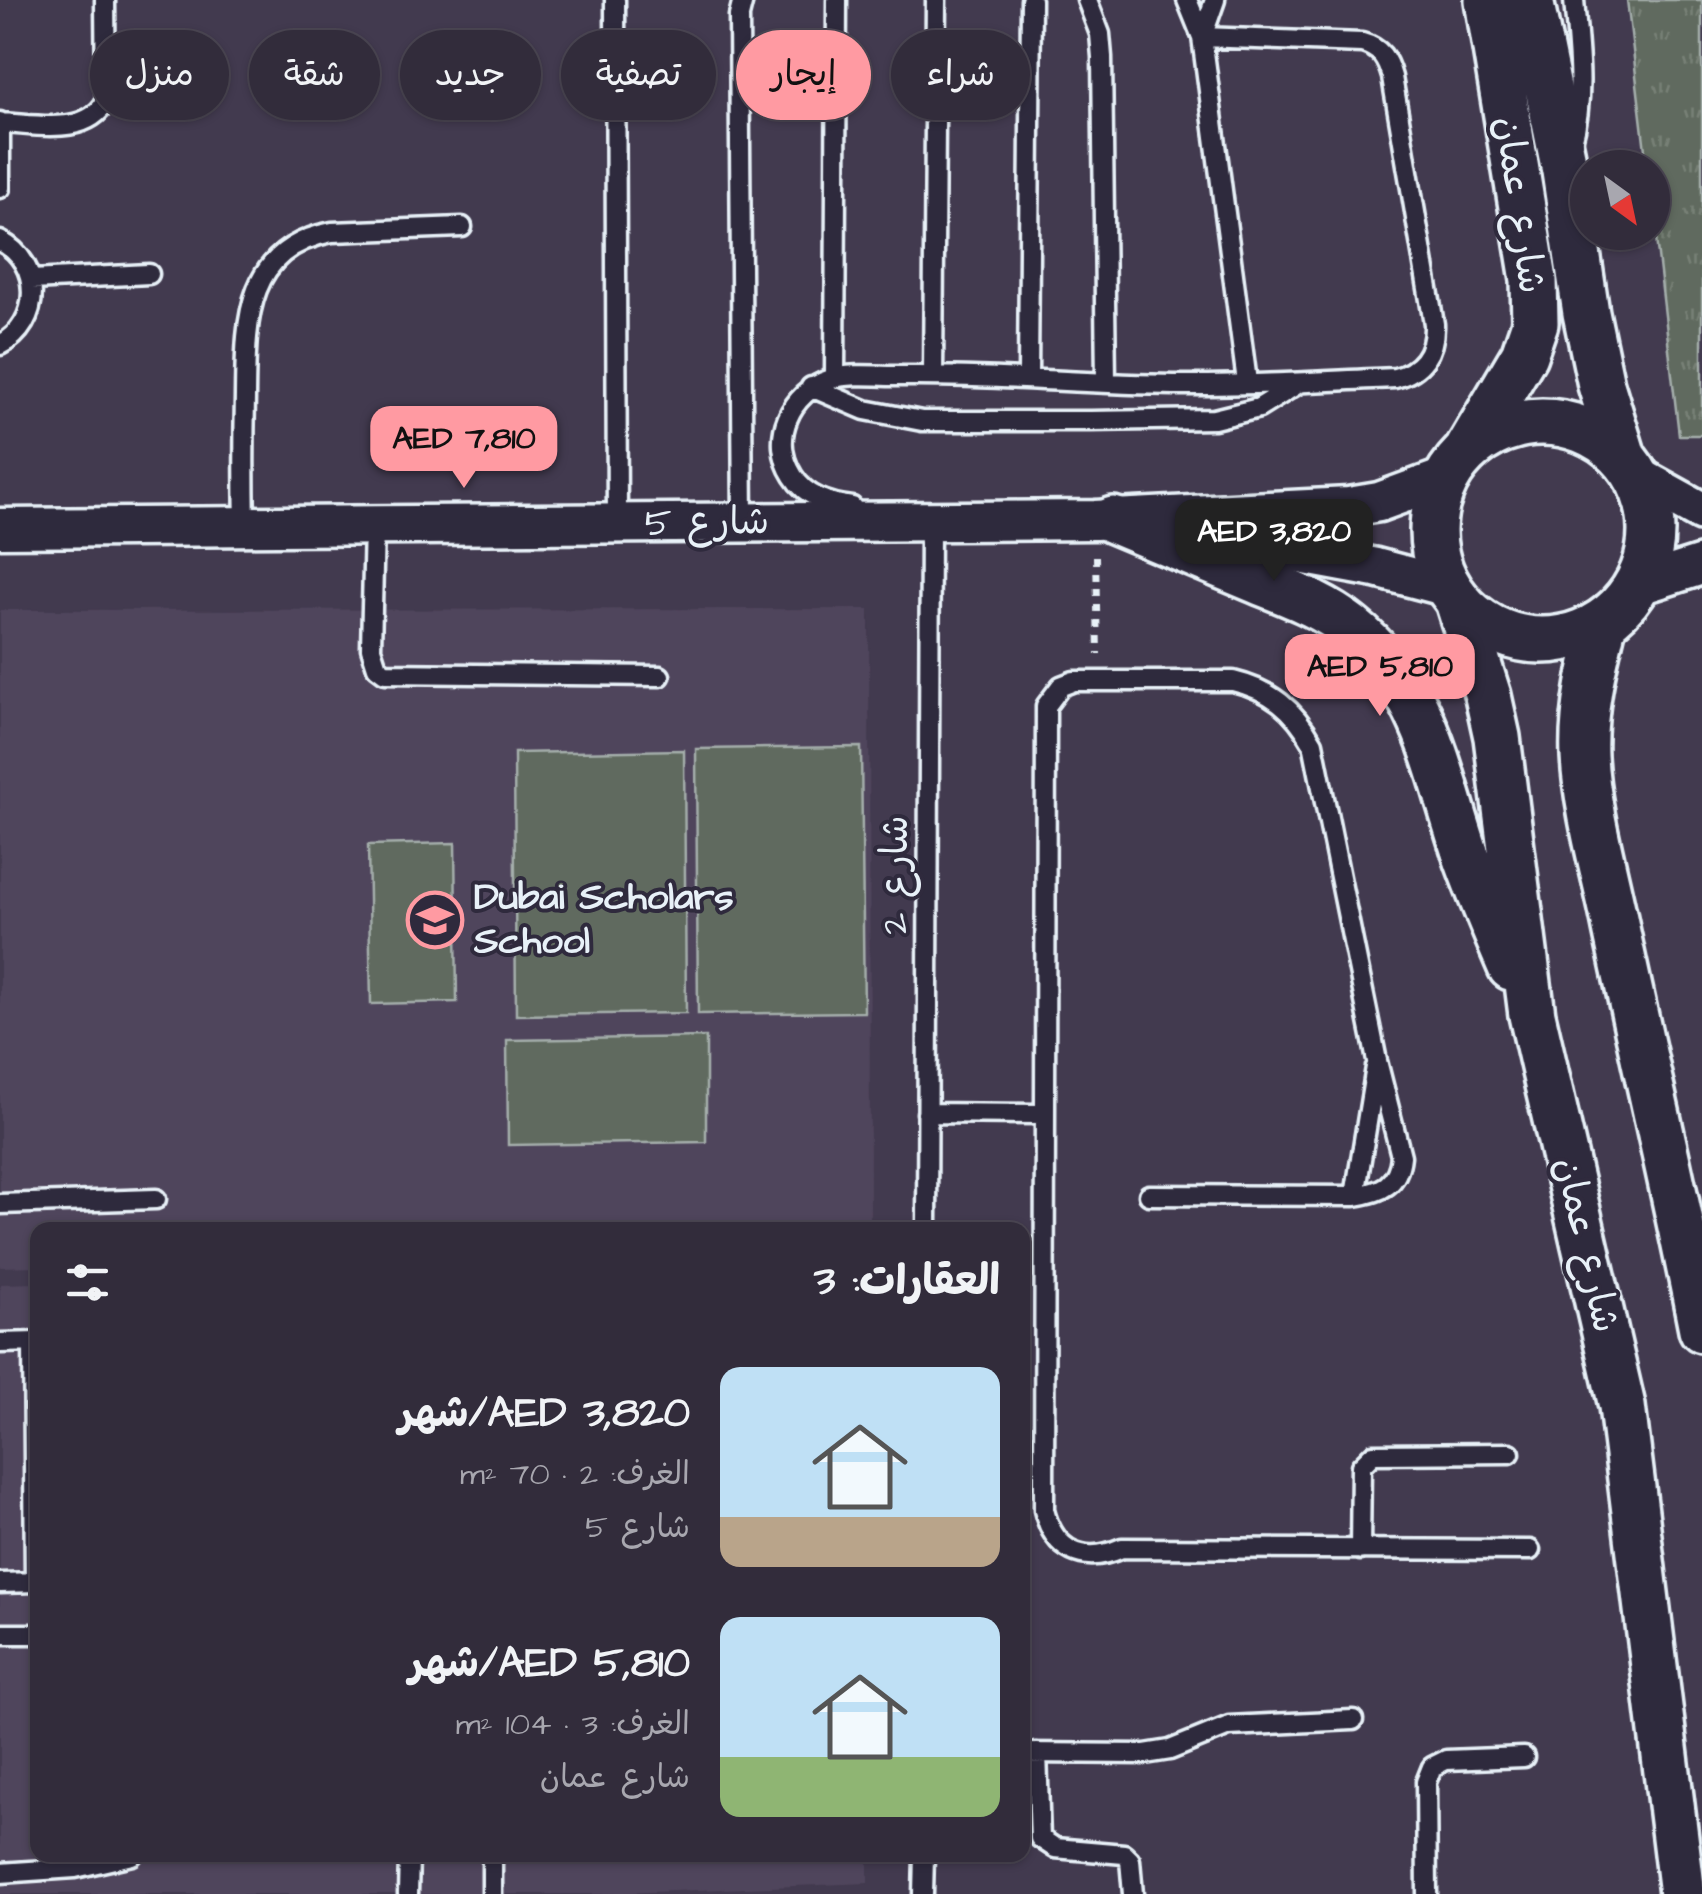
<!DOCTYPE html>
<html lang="ar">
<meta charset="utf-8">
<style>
:root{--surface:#322c3b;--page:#3d3846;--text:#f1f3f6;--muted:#a8a7af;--line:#4d4855;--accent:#ff9aa2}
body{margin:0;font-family:"Architects Daughter","Playpen Sans Arabic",sans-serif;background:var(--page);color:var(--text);direction:rtl;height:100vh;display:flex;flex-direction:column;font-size:38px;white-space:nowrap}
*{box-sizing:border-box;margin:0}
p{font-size:32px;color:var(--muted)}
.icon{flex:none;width:55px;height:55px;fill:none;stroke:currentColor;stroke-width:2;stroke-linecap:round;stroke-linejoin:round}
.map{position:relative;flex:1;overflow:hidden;direction:ltr}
.panel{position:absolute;left:30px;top:1222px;width:1000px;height:640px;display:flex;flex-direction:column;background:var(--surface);border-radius:20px;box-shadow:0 2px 8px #0004,0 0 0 2px var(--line);direction:rtl}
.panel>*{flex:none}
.banner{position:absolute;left:30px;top:30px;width:1000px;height:90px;direction:rtl;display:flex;gap:20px}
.needle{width:65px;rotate:147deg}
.controls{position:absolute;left:1570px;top:150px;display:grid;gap:20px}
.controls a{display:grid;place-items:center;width:100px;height:100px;border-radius:50%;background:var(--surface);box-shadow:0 2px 8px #0004,0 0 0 2px var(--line);font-size:50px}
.price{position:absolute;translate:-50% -85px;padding:0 22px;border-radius:20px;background:var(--accent);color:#111;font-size:32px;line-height:65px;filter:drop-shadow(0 2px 5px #0008)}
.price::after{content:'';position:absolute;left:50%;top:60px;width:30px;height:22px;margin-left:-15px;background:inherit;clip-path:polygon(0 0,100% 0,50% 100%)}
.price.current{background:#222;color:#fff}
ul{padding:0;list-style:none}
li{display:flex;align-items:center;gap:30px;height:250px;padding:0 30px}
li span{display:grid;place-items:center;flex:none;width:280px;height:200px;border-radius:20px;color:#555}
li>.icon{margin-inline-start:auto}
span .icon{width:120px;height:120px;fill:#fffc;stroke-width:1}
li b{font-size:42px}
h2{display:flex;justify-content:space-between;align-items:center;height:120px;padding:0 30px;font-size:42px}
.pill{padding:0 35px;border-radius:45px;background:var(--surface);box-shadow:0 2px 8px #0004,0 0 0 2px var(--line);font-size:35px;line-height:90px}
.pill.current{background:var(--accent);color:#111}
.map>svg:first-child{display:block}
</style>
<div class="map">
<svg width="1702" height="1894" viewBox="0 0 1702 1894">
<defs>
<pattern id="grass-tufts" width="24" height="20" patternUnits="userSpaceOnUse" patternTransform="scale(2.5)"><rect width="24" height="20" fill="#606a5e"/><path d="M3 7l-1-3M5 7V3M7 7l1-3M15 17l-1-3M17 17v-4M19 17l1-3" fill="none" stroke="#778076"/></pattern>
</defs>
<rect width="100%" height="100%" fill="#423a4f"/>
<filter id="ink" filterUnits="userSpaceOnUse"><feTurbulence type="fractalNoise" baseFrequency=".01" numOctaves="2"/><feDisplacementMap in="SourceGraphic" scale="20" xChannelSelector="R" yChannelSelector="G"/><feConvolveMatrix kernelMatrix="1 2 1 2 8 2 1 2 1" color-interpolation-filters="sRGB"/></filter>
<g filter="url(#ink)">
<path fill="#50455c" d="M869,609l1,621h-832l-1,36 -37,1v-657z
M37,1283l1,572h830v28l-268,11h-600v-610z"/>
<path fill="url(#grass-tufts)" stroke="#a4aeab" stroke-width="2.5" d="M1627,0h75v435h-23l-26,-222 -1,-45 -5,-1z"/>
<path fill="#606a5e" stroke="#a4aeab" stroke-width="2.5" d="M861,747l3,265 -166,2 -2,-265z
M684,750l2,263 -170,2 -2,-262z
M455,843l2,159 -86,2 -3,-159z
M706,1037v105l-198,3 -1,-105z"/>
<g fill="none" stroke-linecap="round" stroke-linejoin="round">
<g stroke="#e8f1f8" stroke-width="25">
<path id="service" d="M615,0l2,524
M743,0l-4,16 4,507
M1087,0l13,34 2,23 4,324
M1187,0l15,37 45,345
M1202,37l13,-37
M0,122v66
M0,123c35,1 87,14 106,-22l-1,-101
M1572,142c13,-47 6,-94 2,-142
M0,241c43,21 42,83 0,104
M32,280l117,-6
M933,376l3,-376
M835,378l2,-378
M1028,378l3,-378
M811,387l54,23 57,11h169l123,-2 45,-11 40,-25
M852,507c-23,-3 -46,-10 -59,-31 -24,-37 -3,-84 38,-97 22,-7 53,-2 76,-3 89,-1 178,8 267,9 74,1 148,-4 221,-7 27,-7 40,-26 39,-54l-42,-247c-5,-18 -11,-29 -30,-34l-160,-6
M374,526l-3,122 6,19 8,6 275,3
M245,527c-1,-44 -1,-88 0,-131 1,-74 -1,-147 87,-164l130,-5
M927,1113l116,1
M1149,1195l206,1c27,-4 43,-11 46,-40l-24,-95 -64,-318c-19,-34 -42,-53 -80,-62h-159l-13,5 -15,20 -2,804c10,41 39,55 78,38l408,2
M1355,1196l21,-129
M0,1204l156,-5
M927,1230l3,-710 -3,-1
M33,1342l2,240
M0,1343l38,-1
M1360,1550l1,-84 12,-12 137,-1
M0,1583l38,-1
M0,1634h38
M1022,1753l123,1 25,-4 59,-24 124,-6
M1037,1753l3,85 15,10 69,6 6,6 3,34
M0,1873l75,-5 57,-13
M408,1894l1,-39
M492,1894v-39
M923,1894l1,-39
M1427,1894l-1,-112 6,-15 14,-7 78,-3"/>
</g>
<g stroke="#e8f1f8" stroke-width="45">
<path id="minor" d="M1637,476l65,36
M0,528l1095,-8 254,-13 30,-5 68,-25
M1175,531l201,37 72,19
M1636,586l66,-21"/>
</g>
<g stroke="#e8f1f8" stroke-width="52">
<path id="tertiary" d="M1530,0l35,171 21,142 15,72 22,72
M1433 531a109 109 0 1 1 218 0a109 109 0 1 1-218 0Z
M1469,448l55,-93 11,-32 -1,-43 -46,-280
M1113,520c47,20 94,39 141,59 33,14 67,25 96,48 79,63 87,145 118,234 13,36 28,71 43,106
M1458,601l30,95 9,41 35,278 90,391 60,488
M1604,621c-11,44 -22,89 -20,135 3,57 21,116 32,172 28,134 60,267 86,401"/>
</g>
<path stroke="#e8f1f8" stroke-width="6" stroke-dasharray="8 8" stroke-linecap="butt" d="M1096,556l2,98"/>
<use href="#service" stroke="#2f2a3d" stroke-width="18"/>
<use href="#minor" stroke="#2f2a3d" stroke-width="38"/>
<use href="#tertiary" stroke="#2f2a3d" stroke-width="45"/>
</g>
</g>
<defs>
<g id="school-ring" transform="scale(2.875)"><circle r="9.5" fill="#2f2a3d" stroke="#ff9aa2" stroke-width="1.5"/><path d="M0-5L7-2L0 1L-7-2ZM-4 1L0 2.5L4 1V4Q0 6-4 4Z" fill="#ff9aa2"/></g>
</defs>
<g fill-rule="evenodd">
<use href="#school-ring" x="435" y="920"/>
</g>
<g text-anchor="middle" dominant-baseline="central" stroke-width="8" stroke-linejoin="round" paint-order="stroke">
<g font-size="38" fill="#e8f1f8" stroke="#2f2a3d">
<text transform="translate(1519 205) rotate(82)">شارع عمان</text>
<text transform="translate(707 523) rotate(-1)">شارع 5</text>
<text transform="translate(896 875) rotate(-90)">شارع 2</text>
<text transform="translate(1586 1245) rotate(77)">شارع عمان</text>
</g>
<g font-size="38" font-weight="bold" fill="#e8f1f8" stroke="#2f2a3d" text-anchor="start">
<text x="474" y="898">Dubai Scholars<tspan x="474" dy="44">School</tspan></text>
</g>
</g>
</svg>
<div class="controls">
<a><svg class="needle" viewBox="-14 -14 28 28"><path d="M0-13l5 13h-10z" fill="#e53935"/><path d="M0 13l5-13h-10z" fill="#a8a7af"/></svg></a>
</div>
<b class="price" style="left:464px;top:491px">AED 7,810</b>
<b class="price current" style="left:1274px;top:584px">AED 3,820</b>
<b class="price" style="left:1380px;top:719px">AED 5,810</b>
<div class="banner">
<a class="pill">شراء</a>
<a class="pill current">إيجار</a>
<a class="pill">تصفية</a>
<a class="pill">جديد</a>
<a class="pill">شقة</a>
<a class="pill">منزل</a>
</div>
<section class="panel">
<h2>العقارات: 3<svg class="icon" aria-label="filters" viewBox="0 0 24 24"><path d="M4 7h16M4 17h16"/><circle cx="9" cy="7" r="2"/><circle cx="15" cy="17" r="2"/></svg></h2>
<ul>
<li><span style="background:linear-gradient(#bfe0f5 75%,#b9a48a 0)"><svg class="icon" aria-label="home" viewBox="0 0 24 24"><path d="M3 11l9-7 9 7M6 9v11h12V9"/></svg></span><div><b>AED 3,820/شهر</b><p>الغرف: 2 · 70 m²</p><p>شارع 5</p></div></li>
<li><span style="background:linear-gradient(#bfe0f5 70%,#8fb573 0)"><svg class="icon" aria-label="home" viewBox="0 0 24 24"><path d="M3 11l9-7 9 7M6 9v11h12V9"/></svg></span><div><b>AED 5,810/شهر</b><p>الغرف: 3 · 104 m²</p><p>شارع عمان</p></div></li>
</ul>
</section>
</div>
